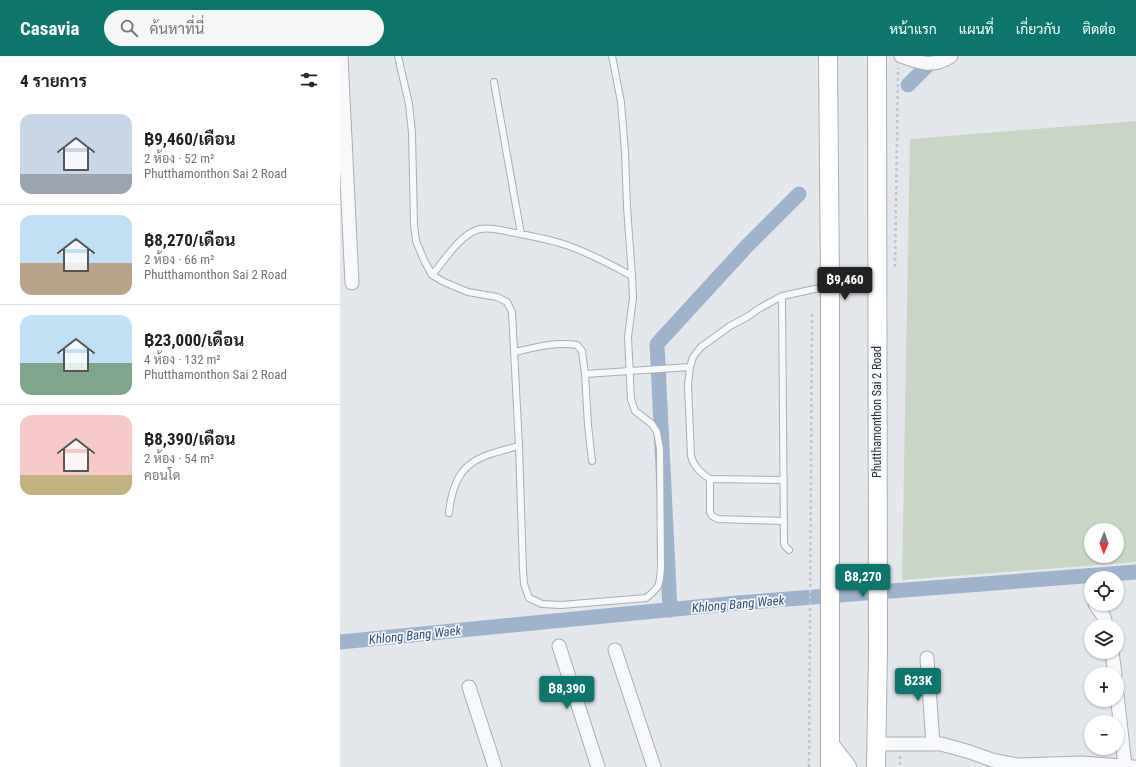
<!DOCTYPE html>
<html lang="th">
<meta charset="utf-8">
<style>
:root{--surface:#fff;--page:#f6f6f6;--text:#202124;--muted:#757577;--line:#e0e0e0;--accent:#0f766e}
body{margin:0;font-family:"Roboto Condensed",Sarabun,sans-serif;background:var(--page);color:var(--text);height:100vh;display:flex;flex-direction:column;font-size:15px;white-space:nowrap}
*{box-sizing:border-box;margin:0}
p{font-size:13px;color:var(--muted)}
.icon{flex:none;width:22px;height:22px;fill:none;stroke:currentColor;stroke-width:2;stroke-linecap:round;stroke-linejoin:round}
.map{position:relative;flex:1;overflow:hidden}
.sheet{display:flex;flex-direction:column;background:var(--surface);width:340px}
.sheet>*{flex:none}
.needle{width:26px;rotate:181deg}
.fabs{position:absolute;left:744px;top:467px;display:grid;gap:8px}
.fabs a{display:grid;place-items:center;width:40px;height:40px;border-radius:50%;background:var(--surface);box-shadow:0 1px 3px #0004;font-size:20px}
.price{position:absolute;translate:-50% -34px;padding:0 9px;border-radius:4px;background:var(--accent);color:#fff;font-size:13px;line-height:26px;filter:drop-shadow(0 1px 2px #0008)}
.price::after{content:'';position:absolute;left:50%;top:24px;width:12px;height:9px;margin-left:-6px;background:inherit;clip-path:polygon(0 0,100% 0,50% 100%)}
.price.selected{background:#222;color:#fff}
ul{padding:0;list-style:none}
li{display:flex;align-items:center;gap:12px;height:100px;padding:0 20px}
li+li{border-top:1px solid var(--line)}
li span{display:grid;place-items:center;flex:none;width:112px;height:80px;border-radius:12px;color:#555}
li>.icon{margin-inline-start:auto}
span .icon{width:48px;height:48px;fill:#fffc;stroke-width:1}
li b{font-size:17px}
h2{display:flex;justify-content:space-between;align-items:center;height:48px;padding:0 20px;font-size:17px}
header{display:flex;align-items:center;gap:24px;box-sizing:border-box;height:56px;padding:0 20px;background:var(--accent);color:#fff}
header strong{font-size:19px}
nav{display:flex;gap:22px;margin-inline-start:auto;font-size:14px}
.search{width:280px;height:36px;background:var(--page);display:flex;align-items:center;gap:10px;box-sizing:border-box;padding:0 14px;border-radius:22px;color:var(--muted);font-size:15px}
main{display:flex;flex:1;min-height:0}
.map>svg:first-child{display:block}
</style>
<header>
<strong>Casavia</strong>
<div class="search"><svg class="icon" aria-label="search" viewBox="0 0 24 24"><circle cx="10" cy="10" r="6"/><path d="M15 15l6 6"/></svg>ค้นหาที่นี่</div>
<nav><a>หน้าแรก</a><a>แผนที่</a><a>เกี่ยวกับ</a><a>ติดต่อ</a></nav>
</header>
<main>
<section class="sheet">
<h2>4 รายการ<svg class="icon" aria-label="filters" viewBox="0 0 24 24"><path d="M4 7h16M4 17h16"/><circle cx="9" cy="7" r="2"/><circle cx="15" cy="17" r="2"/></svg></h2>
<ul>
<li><span style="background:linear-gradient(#c9d6e8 75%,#9aa5b1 0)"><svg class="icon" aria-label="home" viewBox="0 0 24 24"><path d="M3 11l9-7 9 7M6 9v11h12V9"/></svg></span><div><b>฿9,460/เดือน</b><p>2 ห้อง · 52 m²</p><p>Phutthamonthon Sai 2 Road</p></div></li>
<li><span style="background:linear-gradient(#bfe0f5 60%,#b9a48a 0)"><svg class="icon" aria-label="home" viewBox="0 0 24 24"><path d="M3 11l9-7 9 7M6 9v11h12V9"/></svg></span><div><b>฿8,270/เดือน</b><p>2 ห้อง · 66 m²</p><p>Phutthamonthon Sai 2 Road</p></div></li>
<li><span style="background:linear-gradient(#bfe0f5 60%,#7fa58c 0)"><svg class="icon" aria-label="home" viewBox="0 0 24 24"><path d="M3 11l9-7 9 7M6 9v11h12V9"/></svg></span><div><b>฿23,000/เดือน</b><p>4 ห้อง · 132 m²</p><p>Phutthamonthon Sai 2 Road</p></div></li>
<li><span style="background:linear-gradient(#f6c9c9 75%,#c2b280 0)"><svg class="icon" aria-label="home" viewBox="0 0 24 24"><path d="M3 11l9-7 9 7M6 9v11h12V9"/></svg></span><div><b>฿8,390/เดือน</b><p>2 ห้อง · 54 m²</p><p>คอนโด</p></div></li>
</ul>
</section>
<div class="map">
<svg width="796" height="711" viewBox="0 0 796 711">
<rect width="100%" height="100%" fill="#e4e7ec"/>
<path fill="#c9d6c5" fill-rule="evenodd" d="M796,65v441l-234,18 8,-441zM751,474h26v26h-26z"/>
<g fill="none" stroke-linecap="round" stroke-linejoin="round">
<path stroke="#9fb4cc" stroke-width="15" d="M568,29l22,-22 4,-7
M330,554l-13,-266 89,-97 53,-53
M0,586l397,-39 399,-31"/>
<g stroke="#a9aeb7" stroke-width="8">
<path id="service" d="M58,0l11,48 3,29 2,91 2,17 8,19 8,15 12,7 24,10 29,5 10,5 5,10 7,134c-43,11 -65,16 -70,67
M154,26l27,152
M92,219c12,-14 29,-42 48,-46 9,-2 21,1 30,3 20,4 40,7 59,14 22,8 43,19 63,30
M442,240l2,247 1,3 4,4
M175,296c21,-5 40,-10 62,-7l5,6 3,23 105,-7
M245,318l3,51 4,36
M179,390l4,124 1,14 5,14 13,6 19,1 85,-7c14,-11 14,-13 15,-31l-1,-118 -3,-17 -5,-8 -17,-13 -4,-12 -3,-62 5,-39 -1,-22 -5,-69 -2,-55 -4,-50 -9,-46
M370,423v33l2,4 6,3 66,2
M444,424l-74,-1c-9,-6 -16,-12 -19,-23l-3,-71 2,-18 3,-10 8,-10 29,-21 17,-9 13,-9 22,-12 47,-10"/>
</g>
<g stroke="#a9aeb7" stroke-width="15">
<path id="minor" d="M1,0l11,227
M561,0c19,7 32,12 50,0
M755,548l9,13 2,9
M219,590l39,121
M275,594l39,117
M772,596l3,22
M587,602l6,86
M129,631l26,80
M777,638l8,72
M537,688h64l29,8 22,8 25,5 65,-2 52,4"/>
</g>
<g stroke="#a9aeb7" stroke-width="20">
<path id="secondary" d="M488,0l2,230v481
M490,689l17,22
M536,711l2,-117 -1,-594"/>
</g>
<path stroke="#c2c5cb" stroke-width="2.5" stroke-dasharray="3 3" stroke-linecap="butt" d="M555,211l3,-199
M560,700v11
M469,711l3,-453"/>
<use href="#service" stroke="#f7f8fa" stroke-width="6"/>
<use href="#minor" stroke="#f7f8fa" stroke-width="13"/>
<use href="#secondary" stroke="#fff" stroke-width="18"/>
</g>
<g text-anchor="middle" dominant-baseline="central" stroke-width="3.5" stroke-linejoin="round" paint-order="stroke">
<g font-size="12" fill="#2b3445" stroke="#f4f6f9">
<text transform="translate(537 356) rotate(-90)">Phutthamonthon Sai 2 Road</text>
</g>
<g font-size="13" font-style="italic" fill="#34527a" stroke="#f4f6f9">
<text transform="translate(398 548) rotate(-5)">Khlong Bang Waek</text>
<text transform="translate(75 579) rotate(-6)">Khlong Bang Waek</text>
</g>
</g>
</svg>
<div class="fabs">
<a><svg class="needle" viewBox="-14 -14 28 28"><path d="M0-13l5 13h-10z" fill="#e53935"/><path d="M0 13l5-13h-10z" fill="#757577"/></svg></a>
<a><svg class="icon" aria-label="locate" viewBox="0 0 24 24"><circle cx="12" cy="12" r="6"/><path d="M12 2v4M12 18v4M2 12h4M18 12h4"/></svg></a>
<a><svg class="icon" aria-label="layers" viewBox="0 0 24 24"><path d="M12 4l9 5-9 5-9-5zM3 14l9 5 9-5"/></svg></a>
<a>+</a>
<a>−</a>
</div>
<b class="price selected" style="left:505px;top:245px">฿9,460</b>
<b class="price" style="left:523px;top:542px">฿8,270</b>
<b class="price" style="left:578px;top:646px">฿23K</b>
<b class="price" style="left:227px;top:654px">฿8,390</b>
</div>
</main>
